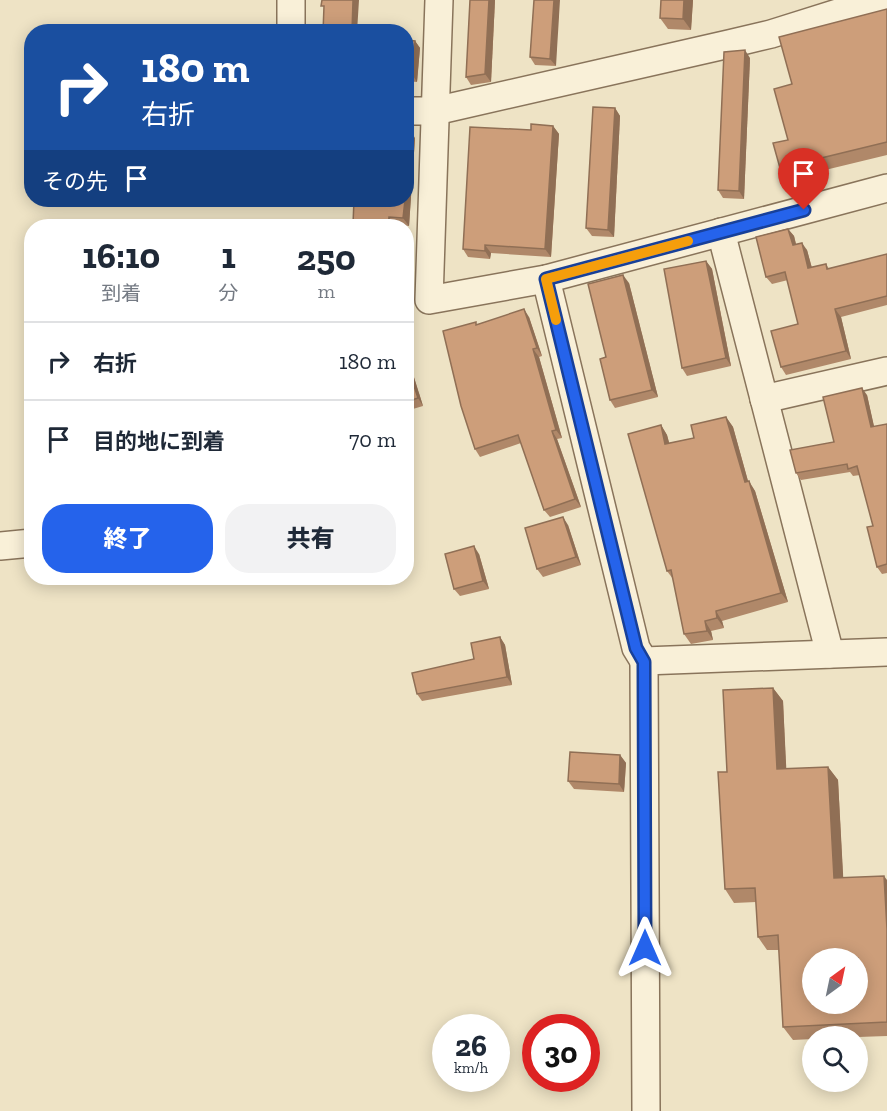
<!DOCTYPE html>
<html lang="ja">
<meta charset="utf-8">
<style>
:root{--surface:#fff;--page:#f2f2f3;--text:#1f2937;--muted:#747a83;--line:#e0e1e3;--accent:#2563eb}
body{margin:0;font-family:"Zilla Slab","Noto Sans JP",serif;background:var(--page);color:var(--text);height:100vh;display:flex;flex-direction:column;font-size:22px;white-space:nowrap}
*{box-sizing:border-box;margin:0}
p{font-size:20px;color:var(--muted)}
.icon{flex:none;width:33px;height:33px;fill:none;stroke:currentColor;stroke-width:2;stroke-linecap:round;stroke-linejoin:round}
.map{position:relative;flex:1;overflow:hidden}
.panel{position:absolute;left:24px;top:219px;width:390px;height:366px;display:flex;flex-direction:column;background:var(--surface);border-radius:24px;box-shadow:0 3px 15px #0003}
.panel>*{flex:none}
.hud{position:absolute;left:24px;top:24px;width:390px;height:183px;border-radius:24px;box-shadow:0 3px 15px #0003;background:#1a4fa0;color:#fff;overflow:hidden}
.needle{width:39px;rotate:33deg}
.controls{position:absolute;left:802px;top:948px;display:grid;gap:12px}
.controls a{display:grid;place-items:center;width:66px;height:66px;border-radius:50%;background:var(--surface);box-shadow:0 3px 15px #0003;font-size:30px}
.speed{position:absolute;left:432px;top:1014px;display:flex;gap:12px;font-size:30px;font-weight:700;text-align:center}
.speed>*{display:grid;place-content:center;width:78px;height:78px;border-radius:50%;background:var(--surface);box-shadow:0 3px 15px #0003;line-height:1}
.speed small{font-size:15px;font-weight:400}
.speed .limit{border:9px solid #d22;background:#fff;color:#111}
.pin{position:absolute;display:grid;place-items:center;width:51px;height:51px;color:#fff;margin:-62px -26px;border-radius:50% 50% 50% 0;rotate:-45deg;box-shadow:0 0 6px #0007}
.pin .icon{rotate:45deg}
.me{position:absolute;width:66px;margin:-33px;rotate:0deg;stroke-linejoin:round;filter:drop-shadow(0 0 4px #0008)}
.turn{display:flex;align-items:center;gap:21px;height:126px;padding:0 18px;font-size:27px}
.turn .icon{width:78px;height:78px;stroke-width:2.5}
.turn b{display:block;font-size:42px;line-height:51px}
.then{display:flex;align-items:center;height:57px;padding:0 18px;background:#0003;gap:12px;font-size:22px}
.eta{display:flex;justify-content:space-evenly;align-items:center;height:102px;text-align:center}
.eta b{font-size:36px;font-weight:800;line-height:42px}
.button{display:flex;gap:12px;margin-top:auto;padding:12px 18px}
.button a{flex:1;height:69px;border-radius:24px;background:var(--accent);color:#fff;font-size:24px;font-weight:800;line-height:69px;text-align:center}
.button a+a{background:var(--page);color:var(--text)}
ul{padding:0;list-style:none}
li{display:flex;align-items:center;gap:18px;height:78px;padding:0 18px;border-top:2px solid var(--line)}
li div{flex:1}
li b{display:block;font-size:22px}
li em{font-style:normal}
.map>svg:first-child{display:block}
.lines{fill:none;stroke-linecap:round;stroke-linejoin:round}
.minor-casing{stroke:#89745b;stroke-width:30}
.minor{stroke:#f9f0d8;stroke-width:27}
.wall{fill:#b08869}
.shaded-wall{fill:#906f55}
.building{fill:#cd9e7a;stroke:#906f55;stroke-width:1.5;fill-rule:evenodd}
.route-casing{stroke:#184099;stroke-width:15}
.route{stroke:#2563eb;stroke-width:10}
.slow{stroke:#f59e0b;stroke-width:10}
</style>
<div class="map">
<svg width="887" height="1111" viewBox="0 0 887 1111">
<rect width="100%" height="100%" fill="#eee3c5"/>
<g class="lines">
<g class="minor-casing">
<g id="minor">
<polyline points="439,0 429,300 546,279 887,188"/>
<polyline points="291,32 291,0"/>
<polyline points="406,111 435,111 729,44 771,34 879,0"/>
<polyline points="721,232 830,654"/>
<polyline points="546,279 636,648 644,661 887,652"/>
<polyline points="764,399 887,371"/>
<polyline points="0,546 32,543"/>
<polyline points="644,661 646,1111"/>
</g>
</g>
<use href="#minor" class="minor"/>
</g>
<g class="wall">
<polygon points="470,0 495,0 491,82 471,85 466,77"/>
<polygon points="534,0 556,66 535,65 530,57"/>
<polygon points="661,0 693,0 691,30 668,29 660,18"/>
<polygon points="887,9 887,155 788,179 780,168 788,140 792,84"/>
<polygon points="406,40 415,41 420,48 417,82 406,81"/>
<polygon points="750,58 744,199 723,198 718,190"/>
<polygon points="615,108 620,116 614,237 592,236 586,228"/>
<polygon points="553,126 559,134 551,257 491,253 490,259 468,257 463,249 531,130"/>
<polygon points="415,138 409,226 394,225 394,226 355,226 353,224"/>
<polygon points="788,229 794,236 796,244 807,250 812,268 826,264 829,269 887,254 887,305 841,317 851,359 786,375 781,367 798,324 788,280 772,284 766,277"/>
<polygon points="706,261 712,269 731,366 687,376 682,368"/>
<polygon points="629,283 658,397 615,408 610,400 606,357"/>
<polygon points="529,317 542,356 539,357 562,438 557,439 581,507 550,517 544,510 521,443 480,457 475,449 477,325"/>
<polygon points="406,352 423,406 406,411"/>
<polygon points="867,395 874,427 887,424 887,573 882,574 877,567 873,526 860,475 853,476 850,472 801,480 796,473 834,442"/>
<polygon points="726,417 733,427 748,481 755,491 788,602 722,621 724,628 711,631 713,640 691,644 684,634 673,579 667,571 661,425 667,435 669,443 694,438"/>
<polygon points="568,525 581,565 543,577 537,569"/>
<polygon points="479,554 489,589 460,596 454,589"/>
<polygon points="500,637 505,645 512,685 422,701 417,694 474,659"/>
<polygon points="773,688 783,701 786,769 828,767 838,780 843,878 887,880 887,1036 858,1037 858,1036 813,1036 813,1039 793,1040 783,1027 779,950 767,950 758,937 756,902 734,903 725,889 727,772"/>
<polygon points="620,755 626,763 624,792 574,789 568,781"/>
</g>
<g class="shaded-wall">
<polygon points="353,0 359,0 357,32 352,32"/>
<polygon points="489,0 495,0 491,82 485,74"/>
<polygon points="554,0 560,0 556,66 550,59"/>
<polygon points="684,0 693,0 691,30 683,19"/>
<polygon points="415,41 420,48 417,82 412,74"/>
<polygon points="745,50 750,58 744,199 739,191"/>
<polygon points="615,108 620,116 614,237 608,230"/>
<polygon points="553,126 559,134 551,257 545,249"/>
<polygon points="410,130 415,138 409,226 403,218 405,200 406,200 406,173"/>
<polygon points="389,217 394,225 394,226 388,226"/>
<polygon points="788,229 794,236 798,253 793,245"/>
<polygon points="802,243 807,250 814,276 808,268"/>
<polygon points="485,245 491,253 490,259 485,251"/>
<polygon points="706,261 712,269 731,366 726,358"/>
<polygon points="623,275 629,283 658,397 652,390"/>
<polygon points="524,309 529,317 542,356 537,348"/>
<polygon points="835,309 841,317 851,359 846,351"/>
<polygon points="533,349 539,357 562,438 556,430"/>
<polygon points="406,352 423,406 418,398 406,362"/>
<polygon points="862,388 867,395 876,435 871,427"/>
<polygon points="726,417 733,427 751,492 745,482"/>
<polygon points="661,425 667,435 672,453 665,444"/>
<polygon points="552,431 557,439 581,507 575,499"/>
<polygon points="749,481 755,491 788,602 781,593"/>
<polygon points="563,517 568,525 581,565 576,557"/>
<polygon points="474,546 479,554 489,589 483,581"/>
<polygon points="716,611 722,621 724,628 717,618"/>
<polygon points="705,621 711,631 713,640 707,631"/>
<polygon points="500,637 505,645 512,685 507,677"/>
<polygon points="773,688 783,701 787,783 777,769"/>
<polygon points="620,755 626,763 624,792 619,784"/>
<polygon points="828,767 838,780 844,892 834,878"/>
<polygon points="884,876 887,880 887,929"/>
</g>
<g class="building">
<polygon points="322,0 353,0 352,32 323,32 324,6 321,6"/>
<polygon points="470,0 489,0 485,74 466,77"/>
<polygon points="534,0 554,0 550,59 530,57"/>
<polygon points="661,0 684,0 683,19 660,18"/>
<polygon points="887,9 887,142 780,168 773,143 788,140 774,89 792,84 779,37"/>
<polygon points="406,40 415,41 412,74 406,74"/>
<polygon points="745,50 739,191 718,190 724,52"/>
<polygon points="593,107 615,108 608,230 586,228"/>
<polygon points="531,124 553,126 545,249 485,245 485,251 463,249 470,127 531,130"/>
<polygon points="406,130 410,130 406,173"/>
<polygon points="354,200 405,200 403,218 389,217 388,226 353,224"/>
<polygon points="788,229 793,245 802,243 808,268 826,264 827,269 887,254 887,296 835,309 846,351 781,367 771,331 798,324 785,272 766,277 756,237"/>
<polygon points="706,261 726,358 682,368 664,269"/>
<polygon points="623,275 652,390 610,400 600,359 606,357 588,284"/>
<polygon points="524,309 537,348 533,349 556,430 552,431 575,499 544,510 518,435 475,449 461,406 443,331 476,322 476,325"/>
<polygon points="406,362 418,398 406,402"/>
<polygon points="862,388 871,427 887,424 887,564 877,567 867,527 873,526 857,466 848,469 847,464 796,473 790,450 834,442 823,397"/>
<polygon points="726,417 745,482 749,481 781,593 716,611 717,618 705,621 707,631 684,634 671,570 667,571 628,434 661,425 665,444 694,438 691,425"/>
<polygon points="563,517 576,557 537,569 525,528"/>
<polygon points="474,546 483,581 454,589 445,554"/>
<polygon points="500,637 507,677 417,694 412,673 474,659 471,643"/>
<path d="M773 688 777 769 828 767 834 878 884 876 887 929V1022L783 1027 778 935 758 937 755 888 725 889 718 772H727L723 690ZM813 958H858V1004H813Z"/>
<polygon points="570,752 620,755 619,784 568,781"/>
</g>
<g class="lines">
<g class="route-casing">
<polyline id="route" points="645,948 644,662 636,648 546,279 804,210"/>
</g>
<use href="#route" class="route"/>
<polyline class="slow" points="556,320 546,279 688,241"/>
</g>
</svg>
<div class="controls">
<a><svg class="needle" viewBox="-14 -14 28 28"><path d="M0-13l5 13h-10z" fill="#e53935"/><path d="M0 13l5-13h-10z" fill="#747a83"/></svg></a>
<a><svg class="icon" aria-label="search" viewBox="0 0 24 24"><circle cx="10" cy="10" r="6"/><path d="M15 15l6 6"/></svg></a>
</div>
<div class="speed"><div>26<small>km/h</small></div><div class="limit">30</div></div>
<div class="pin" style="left:804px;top:210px;background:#d93025"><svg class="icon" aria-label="arrive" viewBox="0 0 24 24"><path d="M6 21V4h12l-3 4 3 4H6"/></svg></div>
<svg class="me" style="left:645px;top:948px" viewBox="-20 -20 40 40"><path d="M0-17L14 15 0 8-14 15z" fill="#2563eb" stroke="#fff" stroke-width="4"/></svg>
<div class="hud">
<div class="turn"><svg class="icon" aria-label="right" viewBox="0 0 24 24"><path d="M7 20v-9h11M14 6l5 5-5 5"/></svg><div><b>180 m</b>右折</div></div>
<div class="then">その先<svg class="icon" aria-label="arrive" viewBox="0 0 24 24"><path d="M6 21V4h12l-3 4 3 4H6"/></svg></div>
</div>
<section class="panel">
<div class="eta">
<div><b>16:10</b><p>到着</p></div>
<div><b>1</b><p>分</p></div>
<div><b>250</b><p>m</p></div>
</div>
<ul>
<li><svg class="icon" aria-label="right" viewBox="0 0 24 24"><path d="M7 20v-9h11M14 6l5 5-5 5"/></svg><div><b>右折</b></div><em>180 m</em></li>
<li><svg class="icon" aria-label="arrive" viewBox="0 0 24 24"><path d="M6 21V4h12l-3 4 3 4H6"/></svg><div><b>目的地に到着</b></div><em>70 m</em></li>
</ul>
<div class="button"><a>終了</a><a>共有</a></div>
</section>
</div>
